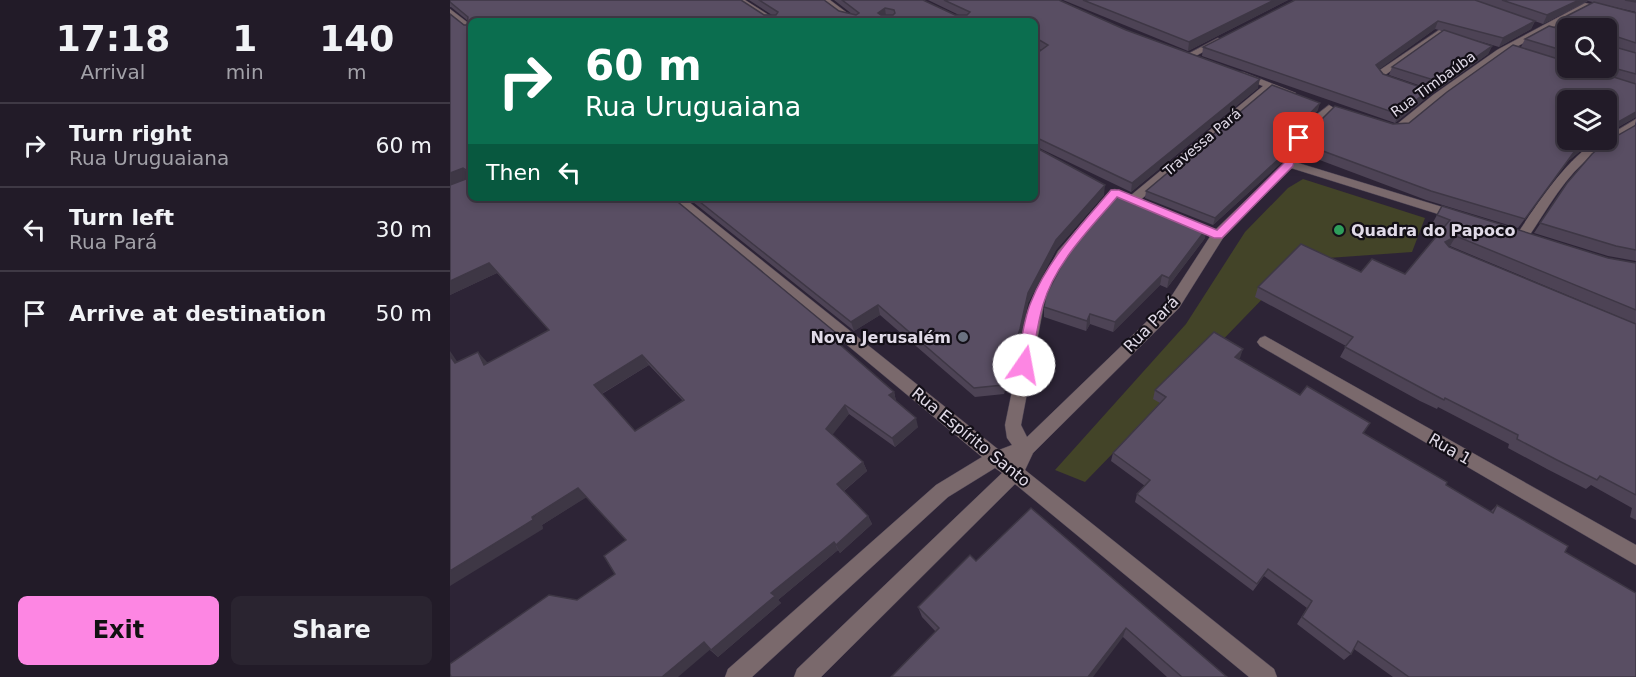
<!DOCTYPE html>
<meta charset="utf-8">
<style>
:root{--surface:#221b28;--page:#2a2430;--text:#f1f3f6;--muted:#a2a1a8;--line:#3f3945;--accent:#fd86e3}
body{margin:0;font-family:"DejaVu Sans",sans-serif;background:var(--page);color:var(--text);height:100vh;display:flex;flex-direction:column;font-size:22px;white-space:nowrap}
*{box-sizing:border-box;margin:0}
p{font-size:20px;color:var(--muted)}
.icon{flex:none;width:33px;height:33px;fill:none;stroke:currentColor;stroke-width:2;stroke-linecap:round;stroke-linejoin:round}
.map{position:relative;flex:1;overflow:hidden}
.drawer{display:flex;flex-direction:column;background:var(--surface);width:450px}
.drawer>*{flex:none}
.guide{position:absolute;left:18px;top:18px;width:570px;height:183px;border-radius:9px;box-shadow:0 3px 9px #0003,0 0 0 2px var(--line);background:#0b6e4f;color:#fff;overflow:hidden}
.buttons{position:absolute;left:1107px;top:18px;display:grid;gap:12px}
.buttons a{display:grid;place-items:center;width:60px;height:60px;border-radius:9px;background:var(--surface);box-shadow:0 3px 9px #0003,0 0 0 2px var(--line);font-size:30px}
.pin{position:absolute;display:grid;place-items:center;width:51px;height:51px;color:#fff;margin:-26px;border-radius:12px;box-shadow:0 3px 9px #0006}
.me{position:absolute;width:66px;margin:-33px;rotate:12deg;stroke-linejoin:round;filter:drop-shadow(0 0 4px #0008)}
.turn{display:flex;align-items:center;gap:21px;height:126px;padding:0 18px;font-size:27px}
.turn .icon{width:78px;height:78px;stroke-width:2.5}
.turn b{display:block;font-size:42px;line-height:51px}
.then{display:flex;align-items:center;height:57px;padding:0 18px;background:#0003;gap:12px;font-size:22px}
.eta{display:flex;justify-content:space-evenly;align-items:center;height:102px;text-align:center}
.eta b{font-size:36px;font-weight:600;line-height:42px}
.primary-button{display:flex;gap:12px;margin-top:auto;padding:12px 18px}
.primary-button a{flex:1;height:69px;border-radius:9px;background:var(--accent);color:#111;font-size:24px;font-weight:600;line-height:69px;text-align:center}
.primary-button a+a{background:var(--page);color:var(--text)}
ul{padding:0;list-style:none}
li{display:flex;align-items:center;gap:18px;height:84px;padding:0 18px;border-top:2px solid var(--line)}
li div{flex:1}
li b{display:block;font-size:22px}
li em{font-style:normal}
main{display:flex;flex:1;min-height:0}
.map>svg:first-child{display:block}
.green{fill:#434428}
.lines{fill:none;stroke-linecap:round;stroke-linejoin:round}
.minor-casing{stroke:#4a4152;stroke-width:1}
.minor{fill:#7a696c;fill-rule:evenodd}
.wall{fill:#4d4355;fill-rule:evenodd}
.shaded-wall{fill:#3e3745}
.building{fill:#594e63;stroke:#3e3745;stroke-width:1.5;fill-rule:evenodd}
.route{fill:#fd86e3;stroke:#a45794;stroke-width:1.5}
.leisure-dot{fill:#2e9e5b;stroke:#130f17;stroke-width:2}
.worship-dot{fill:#6b7280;stroke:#130f17;stroke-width:2}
.labels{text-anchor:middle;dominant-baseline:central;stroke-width:4.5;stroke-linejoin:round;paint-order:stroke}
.far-street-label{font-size:14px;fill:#e1dbe8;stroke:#130f17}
.poi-label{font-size:16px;font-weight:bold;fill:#e1dbe8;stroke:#130f17;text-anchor:start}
.street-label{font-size:16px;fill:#e1dbe8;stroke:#130f17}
</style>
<main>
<section class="drawer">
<div class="eta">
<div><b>17:18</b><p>Arrival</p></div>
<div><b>1</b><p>min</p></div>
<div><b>140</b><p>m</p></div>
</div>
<ul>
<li><svg class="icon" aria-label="right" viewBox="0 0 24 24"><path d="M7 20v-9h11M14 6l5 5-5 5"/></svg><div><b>Turn right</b><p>Rua Uruguaiana</p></div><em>60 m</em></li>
<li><svg class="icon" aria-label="left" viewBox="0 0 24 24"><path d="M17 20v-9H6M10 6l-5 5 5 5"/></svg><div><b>Turn left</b><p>Rua Pará</p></div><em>30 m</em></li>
<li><svg class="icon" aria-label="arrive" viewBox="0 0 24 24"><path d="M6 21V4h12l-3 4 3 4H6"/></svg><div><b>Arrive at destination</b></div><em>50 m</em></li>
</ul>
<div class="primary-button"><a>Exit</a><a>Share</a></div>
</section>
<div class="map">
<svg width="1186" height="677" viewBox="0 0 1186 677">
<rect width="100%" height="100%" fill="#2d2436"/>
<polygon class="green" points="853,179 975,218 962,252 850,260 635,482 605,470 736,324 795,232 838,188"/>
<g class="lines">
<g class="minor-casing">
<g id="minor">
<polygon points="285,0 295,0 328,21 318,21"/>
<path d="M371 0H380L408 21C393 21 381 12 371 0Z"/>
<polygon points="1135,3 1186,14 1186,20 1139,8 1053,54 991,99 953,130 937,131 932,128 937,125 946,125 983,95 1047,50"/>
<polygon points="0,9 21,25 21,32 0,15"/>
<polygon points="989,30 1013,38 1009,41 990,36 935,75 947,81 947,85 930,81 925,74 927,72"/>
<polygon points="768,38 775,40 742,58 734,56"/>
<polygon points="787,72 793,72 846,93 841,96 821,89 688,202 680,202 680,196 813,86 787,76"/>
<polygon points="879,105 884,108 854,140 845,162 1012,213 1014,216 1012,219 1004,219 841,168 773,238 729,308 583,453 575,470 824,669 827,677 799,677 565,484 371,677 344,677 347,669 552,473 545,468 498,497 302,677 275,677 278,669 486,485 532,457 220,198 234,198 549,450 562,445 557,438 555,425 580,304 608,251 661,190 665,189 671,193 619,256 594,304 571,425 577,437 719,300 763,232 834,163 845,137 862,118"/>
<path d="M1186 119 1184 129C1171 139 1156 144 1144 154 1115 175 1097 210 1077 239H1067L1066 236C1081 213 1128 140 1156 140V137Z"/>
<polygon points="815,336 1186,545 1186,565 810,346 807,342 810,338"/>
</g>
</g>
<use href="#minor" class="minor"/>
</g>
<g class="wall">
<path d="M0 0 322 15 299 0H374L389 11 402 14 384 0H473L505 15H509L478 0H609L808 88 681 192 585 146V49L590 51 591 50 586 47 21 198 389 341 387 342 444 392 446 401 468 427 445 447 399 414 382 434 413 462 417 471 394 491 418 516 422 524 390 553 388 550 328 600 331 603 268 657 260 650 127 600 165 574 176 540 136 497 92 525 93 529 7 362H37L38 363 99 330 47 273 0 295V14L14 25H17L18 21 1 7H0ZM199 365 233 401 185 431 152 394Z"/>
<polygon points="613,0 838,0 738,51"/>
<polygon points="845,0 1186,0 1186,12 1138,1 1093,24 1048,8 1085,21 1081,29 1049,47 1025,40 1042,46 1038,54 986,91 939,75 942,67 993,31 985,29 929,69 933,74 975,99 945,123 752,56 753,47"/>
<path d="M1186 13V117L1156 134V100L1118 140H1149L1143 141 1118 161 1068 228 976 200 851 153 854 144 943 124 959 123 1071 47 1075 39 1114 30 1107 28 1111 19ZM1118 28H1156V68H1118Z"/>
<polygon points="868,110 843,135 832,162 763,225 695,198 696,191"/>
<polygon points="1186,125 1186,261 1158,256 1084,233 1117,183"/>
<polygon points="654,195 606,250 578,303 571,338 554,394 525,397 430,315 404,331 238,198 585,198"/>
<polygon points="992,206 1158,258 1186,263 1186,324 1000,246 998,247 1186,324 1186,520 1180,517 1182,508 1141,485 1136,489 1097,469 1058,448 1059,444 988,407 987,409 970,401 890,357 896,346 805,297 808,287 911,272 955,274 992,229 982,224"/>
<polygon points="755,238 717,288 710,285 663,332 640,324 636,331 594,317 594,307"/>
<polygon points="793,349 788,359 914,433 996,485 1040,512 1047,505 1115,552 1186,677 943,677 904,649 901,654 894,660 847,624 857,608 814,576 803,591 685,502 687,494 695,486 661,461 663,453 710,403 703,399 705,390"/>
<polygon points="581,508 777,677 717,677 673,637 486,632 472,617 468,607 526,561"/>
</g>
<g class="shaded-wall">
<polygon points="824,0 838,0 738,51 739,42"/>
<polygon points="1129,0 1139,0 1093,24 1097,15"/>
<polygon points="435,8 436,16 430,21 428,13"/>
<polygon points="988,21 985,29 923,74 926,65"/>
<polygon points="1085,21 1081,29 1049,47 1053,38"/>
<polygon points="1042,46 1038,54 986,91 990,82"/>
<polygon points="810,79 808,88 681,192 682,183"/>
<polygon points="979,90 975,99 945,123 948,114"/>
<polygon points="870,103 868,110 843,135 832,162 763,225 765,218 846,128"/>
<polygon points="1186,112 1186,117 1156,134 1156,130 1161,126"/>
<polygon points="1140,140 1149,140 1143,141 1118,161 1068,228 1124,152"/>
<polygon points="13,168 20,177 0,185 0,173"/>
<polygon points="655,185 654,195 606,250 578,303 571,338 554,394 553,385 578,293 606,240"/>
<polygon points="757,228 755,238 717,288 719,278"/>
<polygon points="1006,236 1000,246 990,251 995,242"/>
<polygon points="39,263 47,273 0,295 0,281"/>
<polygon points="712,275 710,285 663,332 665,322"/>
<polygon points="428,305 430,315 404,331 401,322"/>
<polygon points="640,314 640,324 636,331 637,321"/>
<polygon points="385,332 389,341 383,345 379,335"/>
<polygon points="793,349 790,358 782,366 785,357"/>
<polygon points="0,351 15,373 5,363 0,356"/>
<polygon points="28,352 37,362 43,374 34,365"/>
<polygon points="192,355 199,365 151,394 144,385"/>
<polygon points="444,392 446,401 439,395"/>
<polygon points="395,405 399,414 380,438 376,429"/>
<polygon points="466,418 468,427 445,447 442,438"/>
<polygon points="413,462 417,471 391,493 387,484"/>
<polygon points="128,488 137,497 92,525 93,529 0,586 0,571"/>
<polygon points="418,516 422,524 390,553 386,545"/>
<polygon points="384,542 388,550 328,600 331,603 268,657 261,650 321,593"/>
<polygon points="676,628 673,637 643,677 638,677"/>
<polygon points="254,642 262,648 228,677 212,677"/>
</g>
<g class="building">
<path d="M0 0H291L314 15H326L328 12 309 0H374L389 11 406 15 409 13 392 0H473L505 15H517L520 12 494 0H609L676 30 810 79 682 183 585 137V49L590 51 598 45 586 38 585 39V21H21V198H223L385 332 379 335 444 392 439 395 466 418 442 438 395 405 376 429 413 462 387 484 418 516 386 545 384 542 321 593 325 596 261 650 254 642 212 677H1L0 674V664L99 595 127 600 165 574 154 556 176 540 128 488 82 517 83 520 0 571V356L5 363 28 352 34 365 99 330 39 263 0 281V185L16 179V170L13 168 0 173V14L14 25H17L18 17 0 2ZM435 8 444 10 445 13 443 15H431L428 13ZM192 355 234 400 185 431 144 385Z"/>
<polygon points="633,0 824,0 739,42"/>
<polygon points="845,0 1025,0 1085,21 1053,38 988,21 926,65 933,74 979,90 948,114 753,47"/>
<polygon points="1052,0 1129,0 1097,15"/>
<polygon points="1175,0 1186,0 1186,2"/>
<polygon points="1144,2 1186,13 1186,43 1162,35 1159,38 1161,46 1186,53 1186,74 1156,66 1156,28 1125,28 1125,24 1111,19"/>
<polygon points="1099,26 1118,31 1118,52 1075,39"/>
<polygon points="994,30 1042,46 990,82 942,67"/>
<polygon points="1063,45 1118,62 1118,68 1135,68 1186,84 1186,112 1161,126 1160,129 1156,130 1156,100 1118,100 1118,140 1140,140 1124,152 1075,219 981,191 854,144 859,132 885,106 943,124 959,123 997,92"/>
<polygon points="822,85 870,103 846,128 834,154 765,218 696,191"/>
<polygon points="1186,125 1186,250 1166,246 1090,223 1117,183 1142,154 1156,142"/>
<polygon points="585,147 655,185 606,240 578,293 570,329 553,385 524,388 428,305 401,322 245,198 585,198"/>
<polygon points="669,191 757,228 719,278 712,275 665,322 640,314 637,321 594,307 596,295 621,247"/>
<polygon points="992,206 1158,258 1186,263 1186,310 1006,236 995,242 999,247 1186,324 1186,495 1150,476 1147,480 1107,460 1067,439 1068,435 995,398 994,400 977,391 895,347 903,337 808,287 851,244 911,272 922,259 955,274 1000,220 987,215"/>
<polygon points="764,332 793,349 785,357 850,395 857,386 920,423 913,433 997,482 996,485 1043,513 1047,505 1118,546 1115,552 1186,593 1186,677 959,677 908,641 901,654 852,617 862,601 818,569 807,584 687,494 700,480 663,453 716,397 705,390"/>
<polygon points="581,508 777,677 732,677 676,628 638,677 441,677 489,628 468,607 520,555 526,561"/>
</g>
<path class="route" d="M846 136 854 138 847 149 843 166 772 238H764L667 197C639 230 605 263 593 305 587 325 585 345 581 365L579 369H569L567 365C571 345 573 321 581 302 598 259 631 225 661 190H669L767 230 834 163 837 149Z"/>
<circle class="leisure-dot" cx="889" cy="230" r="6"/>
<circle class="worship-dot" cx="513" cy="337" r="6"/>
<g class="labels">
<g class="far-street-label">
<text transform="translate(983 84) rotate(-36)">Rua Timbaúba</text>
<text transform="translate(752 142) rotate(-40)">Travessa Pará</text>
</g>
<g class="poi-label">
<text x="901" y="230">Quadra do Papoco</text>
<text x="501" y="337" text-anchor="end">Nova Jerusalém</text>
</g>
<g class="street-label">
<text transform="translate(701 324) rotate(-46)">Rua Pará</text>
<text transform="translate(521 437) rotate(39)">Rua Espírito Santo</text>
<text transform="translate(1000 449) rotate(30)">Rua 1</text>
</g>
</g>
</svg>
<div class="buttons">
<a><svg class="icon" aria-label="search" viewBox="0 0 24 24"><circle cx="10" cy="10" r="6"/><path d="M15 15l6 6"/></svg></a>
<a><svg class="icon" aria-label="layers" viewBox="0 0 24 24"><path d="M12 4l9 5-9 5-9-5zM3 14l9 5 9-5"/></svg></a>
</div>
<div class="pin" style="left:849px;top:138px;background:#d93025"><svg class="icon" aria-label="arrive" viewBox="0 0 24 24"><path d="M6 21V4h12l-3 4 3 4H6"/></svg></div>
<svg class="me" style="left:574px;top:365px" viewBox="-20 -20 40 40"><circle r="19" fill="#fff"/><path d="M0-13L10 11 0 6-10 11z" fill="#fd86e3"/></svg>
<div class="guide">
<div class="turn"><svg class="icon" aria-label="right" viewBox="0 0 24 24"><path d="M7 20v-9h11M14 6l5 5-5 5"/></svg><div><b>60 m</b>Rua Uruguaiana</div></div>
<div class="then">Then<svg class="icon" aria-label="left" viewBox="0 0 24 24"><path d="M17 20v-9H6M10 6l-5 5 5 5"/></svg></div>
</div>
</div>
</main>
